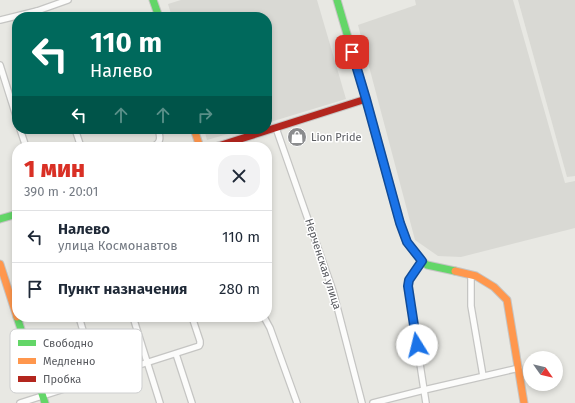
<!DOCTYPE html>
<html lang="ru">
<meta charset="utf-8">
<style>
:root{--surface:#fff;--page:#f2f2f3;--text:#1f2937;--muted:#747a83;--line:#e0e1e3;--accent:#d93025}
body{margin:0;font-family:"Fira Sans",sans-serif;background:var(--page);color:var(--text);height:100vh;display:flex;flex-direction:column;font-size:15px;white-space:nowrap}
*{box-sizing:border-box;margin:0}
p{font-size:13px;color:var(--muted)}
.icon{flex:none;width:22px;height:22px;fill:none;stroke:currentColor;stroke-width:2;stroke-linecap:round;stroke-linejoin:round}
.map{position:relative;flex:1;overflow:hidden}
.drawer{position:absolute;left:12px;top:142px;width:260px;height:180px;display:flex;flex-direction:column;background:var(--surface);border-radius:16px;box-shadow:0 2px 6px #0003}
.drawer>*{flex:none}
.banner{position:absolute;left:12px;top:12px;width:260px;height:122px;border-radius:16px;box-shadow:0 2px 6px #0003;background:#00695c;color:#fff;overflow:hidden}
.needle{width:26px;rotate:124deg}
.controls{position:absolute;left:523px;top:351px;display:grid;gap:8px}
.controls a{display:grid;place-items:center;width:40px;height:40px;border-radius:50%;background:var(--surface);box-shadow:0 2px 6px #0003;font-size:20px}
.pin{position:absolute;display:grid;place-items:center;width:34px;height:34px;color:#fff;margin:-17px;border-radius:8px;box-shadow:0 2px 6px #0006}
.me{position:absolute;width:44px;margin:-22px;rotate:351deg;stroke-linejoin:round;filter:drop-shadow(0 0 3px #0008)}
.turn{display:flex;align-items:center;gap:14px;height:84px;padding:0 12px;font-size:18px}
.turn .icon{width:52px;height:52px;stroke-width:2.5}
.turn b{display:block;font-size:28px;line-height:34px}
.lanes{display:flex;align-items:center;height:38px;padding:0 12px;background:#0003;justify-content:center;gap:20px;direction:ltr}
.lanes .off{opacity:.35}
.round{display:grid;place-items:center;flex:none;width:42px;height:42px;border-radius:16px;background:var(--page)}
.headline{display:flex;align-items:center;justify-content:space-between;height:68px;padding:0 12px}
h1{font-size:24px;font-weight:800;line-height:30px;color:var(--accent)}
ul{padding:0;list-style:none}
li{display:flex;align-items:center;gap:12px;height:52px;padding:0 12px;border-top:1px solid var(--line)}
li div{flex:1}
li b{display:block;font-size:15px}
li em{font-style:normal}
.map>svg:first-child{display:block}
.industrial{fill:#d9d9d4}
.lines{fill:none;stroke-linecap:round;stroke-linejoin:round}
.street-casing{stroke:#c5c5c3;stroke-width:8}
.fast-casing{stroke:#c5c5c4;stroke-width:9}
.slow-casing{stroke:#c5c5c4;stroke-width:9}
.jam-casing{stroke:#c5c5c4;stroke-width:9}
.street{stroke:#fcfcfb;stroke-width:5.5}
.fast{stroke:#63d668;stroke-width:7}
.slow{stroke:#ff974d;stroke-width:7}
.jam{stroke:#b3261e;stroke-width:7}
.route-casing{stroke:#114b97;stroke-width:10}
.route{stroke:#1a73e8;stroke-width:7}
.labels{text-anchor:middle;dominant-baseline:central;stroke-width:3;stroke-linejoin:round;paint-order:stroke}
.poi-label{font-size:11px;fill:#595b60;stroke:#fff;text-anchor:start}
.street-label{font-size:11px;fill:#595b60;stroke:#fff}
.key{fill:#fff;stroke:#cdcecf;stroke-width:1}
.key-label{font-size:11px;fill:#595b60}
</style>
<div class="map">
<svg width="575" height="403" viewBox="0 0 575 403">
<rect width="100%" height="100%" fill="#e8e8e3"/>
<g class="industrial">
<polygon points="181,0 317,0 346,99 267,123 267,17 172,17 168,4"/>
<polygon points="415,0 513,0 565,183 575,181 575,228 461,257 438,256 415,240 358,25 416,5"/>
<polygon points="518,0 575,0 575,176 567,177"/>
<polygon points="204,129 245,129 207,140"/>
</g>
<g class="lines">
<g class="street-casing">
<g id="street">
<polyline points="37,11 39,17"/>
<polyline points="0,20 37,11 68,0"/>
<polyline points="0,65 17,119"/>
<polyline points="276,128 333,291 362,403"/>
<polyline points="20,129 26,147"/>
<polyline points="75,129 81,147"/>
<path d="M151 147C161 144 161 138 158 129"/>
<polyline points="422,261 409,280 408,286 426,403"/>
<polyline points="471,275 471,306 483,376"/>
<polyline points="79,317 97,378"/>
<polyline points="133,317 160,403"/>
<polyline points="264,317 270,328 297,403"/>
<polyline points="176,354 192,403"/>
<polyline points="20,403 199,346 200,344 200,341 192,317"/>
<polyline points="373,403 424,390 519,368"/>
</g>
</g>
<g class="fast-casing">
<g id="fast">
<polyline points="153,0 159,17"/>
<polyline points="337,0 366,99 400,223 407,242 422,261 427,265 455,271"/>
<polyline points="0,219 17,214"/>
<polyline points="17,317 45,403"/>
</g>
</g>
<g class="slow-casing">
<g id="slow">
<polyline points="194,129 200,147"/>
<polyline points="0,264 17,317"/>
<polyline points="455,271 476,276 494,287 507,300 524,403"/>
</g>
</g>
<g class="jam-casing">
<polyline id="jam" points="215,147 366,99"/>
</g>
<use href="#street" class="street"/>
<use href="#fast" class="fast"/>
<use href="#slow" class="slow"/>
<use href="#jam" class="jam"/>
</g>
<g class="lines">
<g class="route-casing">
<polyline id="route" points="352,52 366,99 400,223 407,242 422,261 409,280 408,286 417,345"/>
</g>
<use href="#route" class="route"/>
</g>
<defs>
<g id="shop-disc" transform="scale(1)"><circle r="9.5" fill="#8b8c8e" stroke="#fff"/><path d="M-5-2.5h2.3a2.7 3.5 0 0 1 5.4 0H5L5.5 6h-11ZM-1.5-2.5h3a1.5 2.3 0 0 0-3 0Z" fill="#fff"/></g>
</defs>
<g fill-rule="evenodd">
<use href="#shop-disc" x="297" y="137"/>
</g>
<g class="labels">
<g class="poi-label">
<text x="311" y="137">Lion Pride</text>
</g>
<g class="street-label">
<text transform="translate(323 264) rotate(72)">Нерченская улица</text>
</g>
</g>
<rect x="10" y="329" width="132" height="64" rx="6" class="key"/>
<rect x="18" y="340" width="18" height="6" fill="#63d668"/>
<rect x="18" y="358" width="18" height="6" fill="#ff974d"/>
<rect x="18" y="376" width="18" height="6" fill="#b3261e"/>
<g class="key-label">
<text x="43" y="347">Свободно</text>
<text x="43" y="365">Медленно</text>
<text x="43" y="383">Пробка</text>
</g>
</svg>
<div class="controls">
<a><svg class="needle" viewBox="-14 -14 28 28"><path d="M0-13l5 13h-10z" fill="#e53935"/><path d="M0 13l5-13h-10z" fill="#747a83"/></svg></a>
</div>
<div class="pin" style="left:352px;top:52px;background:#d93025"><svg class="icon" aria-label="arrive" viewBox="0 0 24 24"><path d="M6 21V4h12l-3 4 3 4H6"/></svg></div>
<svg class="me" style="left:417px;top:345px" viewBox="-20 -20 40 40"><circle r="19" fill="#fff"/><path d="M0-13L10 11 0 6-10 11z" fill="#1a73e8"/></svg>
<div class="banner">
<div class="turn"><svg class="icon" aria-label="left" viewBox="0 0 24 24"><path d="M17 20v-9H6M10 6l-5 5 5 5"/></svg><div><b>110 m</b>Налево</div></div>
<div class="lanes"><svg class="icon" aria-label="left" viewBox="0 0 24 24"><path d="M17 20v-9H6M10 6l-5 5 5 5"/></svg><svg class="icon off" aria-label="ahead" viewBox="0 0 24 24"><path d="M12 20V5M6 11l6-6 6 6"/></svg><svg class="icon off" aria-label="ahead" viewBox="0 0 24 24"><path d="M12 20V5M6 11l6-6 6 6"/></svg><svg class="icon off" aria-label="right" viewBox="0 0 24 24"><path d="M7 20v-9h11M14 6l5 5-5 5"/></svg></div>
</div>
<section class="drawer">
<div class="headline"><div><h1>1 мин</h1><p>390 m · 20:01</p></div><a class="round"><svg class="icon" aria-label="close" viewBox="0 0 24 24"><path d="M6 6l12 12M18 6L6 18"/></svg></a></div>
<ul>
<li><svg class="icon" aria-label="left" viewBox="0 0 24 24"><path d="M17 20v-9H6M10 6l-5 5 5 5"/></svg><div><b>Налево</b><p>улица Космонавтов</p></div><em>110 m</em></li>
<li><svg class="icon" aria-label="arrive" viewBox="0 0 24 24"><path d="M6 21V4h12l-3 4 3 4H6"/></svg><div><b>Пункт назначения</b></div><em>280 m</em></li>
</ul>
</section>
</div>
